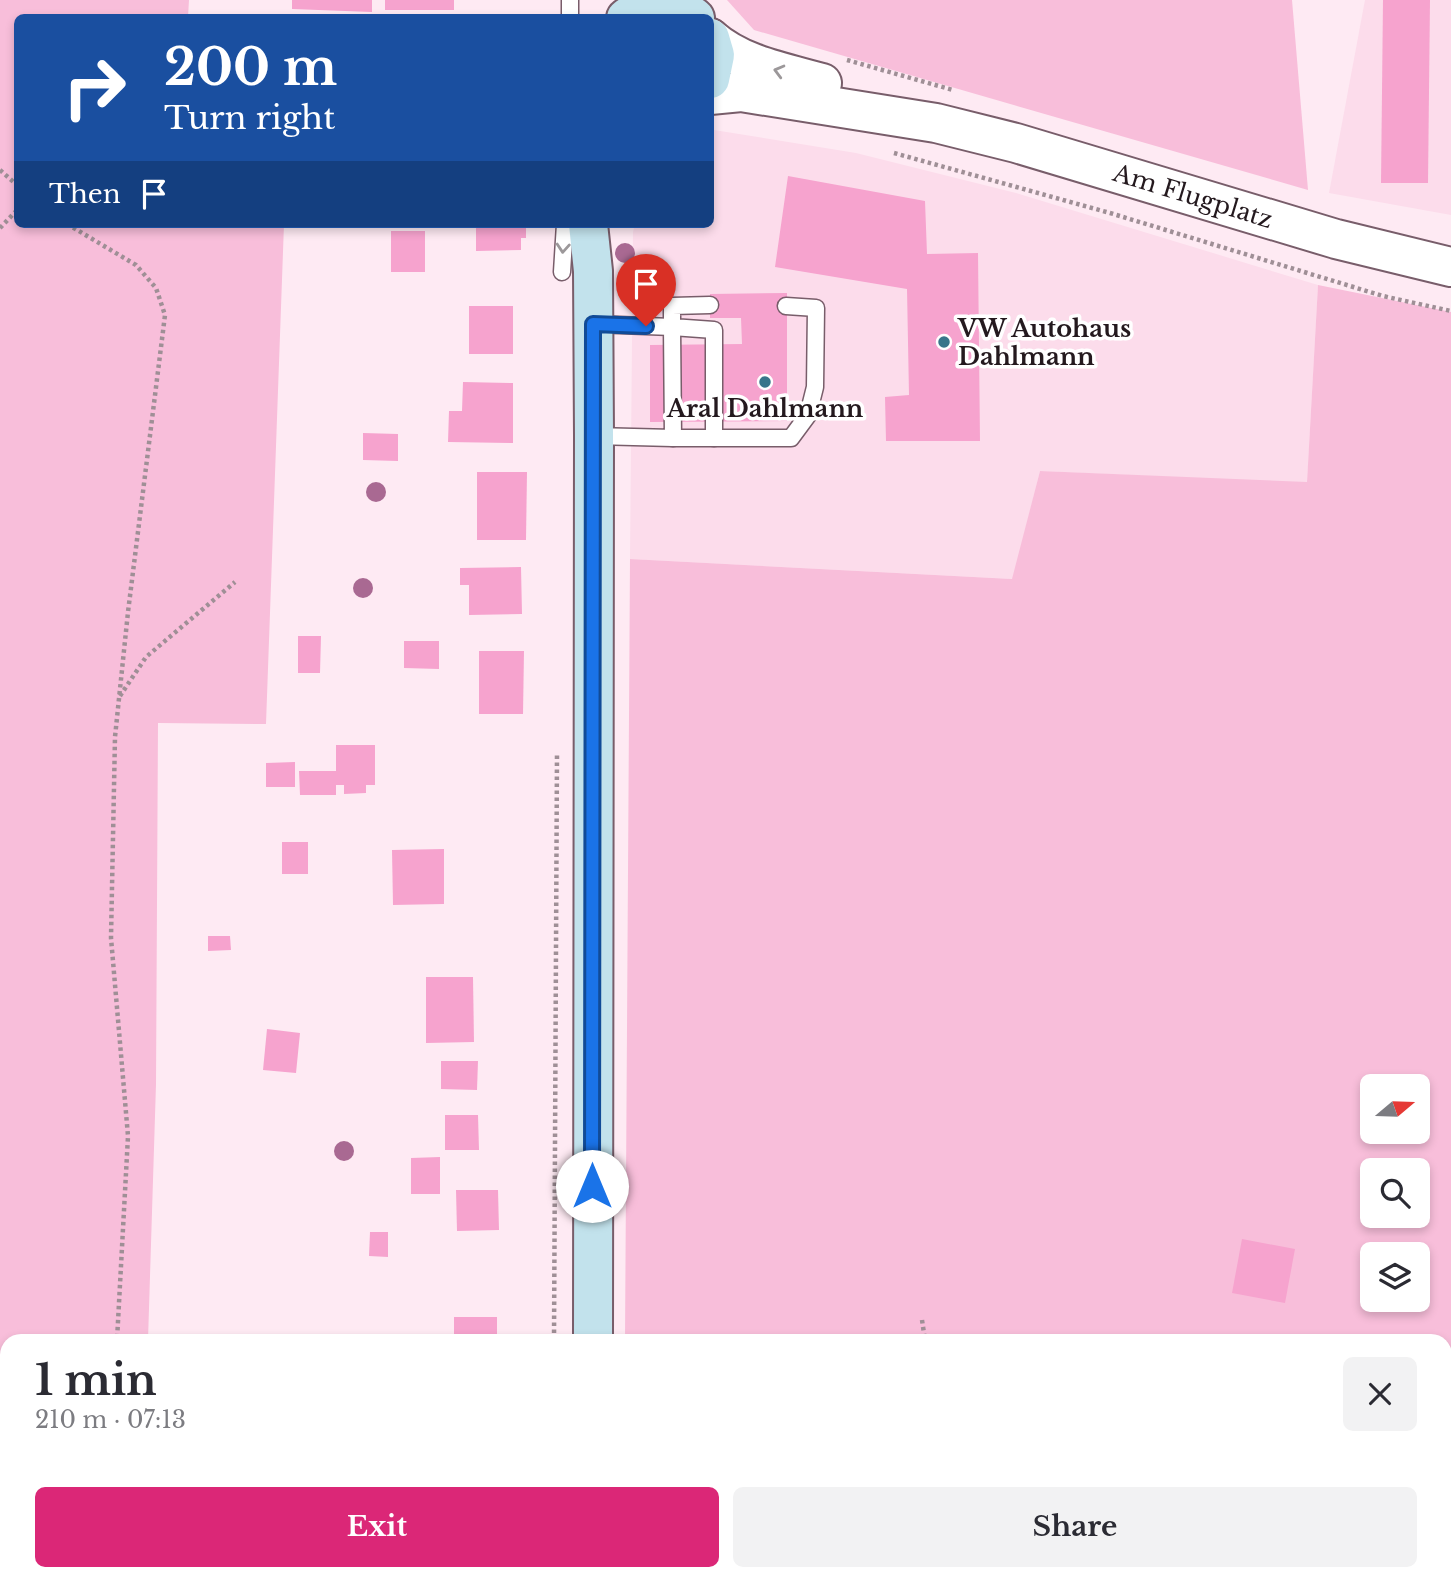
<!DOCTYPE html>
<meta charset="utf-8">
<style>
:root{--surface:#fff;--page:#f2f2f3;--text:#2b2b33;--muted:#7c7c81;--accent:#db2777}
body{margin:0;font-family:"Libre Baskerville",serif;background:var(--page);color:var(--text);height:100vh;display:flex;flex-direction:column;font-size:26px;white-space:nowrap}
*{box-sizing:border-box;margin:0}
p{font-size:23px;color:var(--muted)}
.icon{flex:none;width:38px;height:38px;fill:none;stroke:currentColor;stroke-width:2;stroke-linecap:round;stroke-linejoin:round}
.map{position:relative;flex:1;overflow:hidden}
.side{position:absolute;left:0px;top:1334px;width:1452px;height:247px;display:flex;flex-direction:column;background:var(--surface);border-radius:21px 21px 0 0;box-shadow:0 4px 10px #0003}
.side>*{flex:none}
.top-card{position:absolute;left:14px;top:14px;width:700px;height:214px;border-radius:10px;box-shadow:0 4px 10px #0003;background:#1a4fa0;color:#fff;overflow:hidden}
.needle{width:46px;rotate:71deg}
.tools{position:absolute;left:1360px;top:1074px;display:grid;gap:14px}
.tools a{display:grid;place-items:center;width:70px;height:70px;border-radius:10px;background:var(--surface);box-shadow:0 4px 10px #0003;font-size:35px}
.pin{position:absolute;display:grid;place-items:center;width:60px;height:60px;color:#fff;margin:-72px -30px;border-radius:50% 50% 50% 0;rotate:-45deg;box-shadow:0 0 7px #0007}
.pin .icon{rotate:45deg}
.me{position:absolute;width:77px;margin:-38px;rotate:0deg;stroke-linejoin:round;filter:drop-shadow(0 0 5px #0008)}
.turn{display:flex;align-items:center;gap:24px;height:147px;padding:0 35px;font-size:32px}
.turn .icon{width:91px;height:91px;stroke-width:2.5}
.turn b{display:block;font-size:49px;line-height:60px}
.then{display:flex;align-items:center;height:66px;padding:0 35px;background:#0003;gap:14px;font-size:26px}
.round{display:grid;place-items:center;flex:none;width:74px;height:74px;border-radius:10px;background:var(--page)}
.headline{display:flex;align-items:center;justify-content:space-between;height:119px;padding:0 35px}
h1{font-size:42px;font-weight:800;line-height:52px}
.cta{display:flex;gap:14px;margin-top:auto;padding:14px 35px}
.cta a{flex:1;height:80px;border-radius:10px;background:var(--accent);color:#fff;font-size:28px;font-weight:800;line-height:80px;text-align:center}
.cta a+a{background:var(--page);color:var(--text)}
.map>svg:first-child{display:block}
.built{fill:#fcdceb}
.green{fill:#f8beda;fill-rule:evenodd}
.building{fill:#f6a3ce}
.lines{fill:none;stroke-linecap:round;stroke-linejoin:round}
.service-casing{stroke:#785d6a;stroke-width:19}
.tertiary-casing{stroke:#785d6a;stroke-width:42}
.secondary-casing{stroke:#785d6a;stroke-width:42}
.path{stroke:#9f8f96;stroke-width:4.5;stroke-dasharray:3.5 3.5;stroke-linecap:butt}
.service{stroke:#fff;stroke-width:16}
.tertiary{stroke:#fff;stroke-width:38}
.secondary{stroke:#c2e2ec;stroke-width:38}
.tree{fill:#a96992}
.oneway{stroke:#9c989a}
.route-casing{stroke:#114b97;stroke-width:18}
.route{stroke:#1a73e8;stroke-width:12}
.poi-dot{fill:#37758a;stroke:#fff;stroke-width:2.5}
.labels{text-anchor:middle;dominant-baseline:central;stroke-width:7;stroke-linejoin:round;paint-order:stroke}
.street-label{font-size:24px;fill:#24191e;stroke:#fff}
.poi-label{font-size:24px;font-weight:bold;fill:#24191e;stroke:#fff;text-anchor:start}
</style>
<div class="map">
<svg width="1451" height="1579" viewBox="0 0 1451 1579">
<rect width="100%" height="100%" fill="#feeaf3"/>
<g class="built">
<polygon points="1365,0 1451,0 1451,215 1329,193"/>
<polygon points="714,130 856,153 1016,193 1318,285 1307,483 1040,471 1013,579 630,559 633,232 635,224 710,224 711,131"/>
</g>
<g class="green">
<polygon points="0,0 189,0 188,17 18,18 18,224 284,224 266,724 158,723 156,1084 148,1340 7,1340 7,1573 544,1573 544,1579 0,1579"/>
<polygon points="727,0 1292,0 1308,190 754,30"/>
<path d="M1318 285 1451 312V1579H624V1573H1446V1340H625L630 559 1012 579 1040 471 1307 482ZM1372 1087H1418V1132H1372ZM1372 1171H1418V1216H1372ZM1372 1255H1418V1300H1372Z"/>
</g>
<g class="building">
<polygon points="292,0 372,0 372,12 292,9"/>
<rect x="385" y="0" width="69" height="10"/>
<polygon points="1383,0 1430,0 1428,183 1381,183"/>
<polygon points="788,176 925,201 927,254 978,253 980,441 886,441 885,397 909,395 907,289 775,267"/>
<polygon points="476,224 526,224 526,238 521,238 521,250 476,251"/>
<rect x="391" y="231" width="34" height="41"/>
<polygon points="787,293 787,421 650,422 650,345 742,344 741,318 710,318 710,294"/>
<rect x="469" y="306" width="44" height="48"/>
<polygon points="463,382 513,383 513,443 448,442 449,411 462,411"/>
<polygon points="363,433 398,434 398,461 363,460"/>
<polygon points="477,472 527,472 526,540 477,540"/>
<polygon points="521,567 522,614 469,615 469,585 460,585 460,568"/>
<polygon points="298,636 321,636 320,673 298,673"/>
<polygon points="404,641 439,641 439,669 404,668"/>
<polygon points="479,651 524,651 523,714 479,714"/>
<polygon points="336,745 375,745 375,785 366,785 366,793 344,794 344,785 336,785 336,795 300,795 299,771 336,771"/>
<polygon points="295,762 295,787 266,787 266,763"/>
<rect x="282" y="842" width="26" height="32"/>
<polygon points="444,849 444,904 393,905 392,850"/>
<polygon points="208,936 230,936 231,950 208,951"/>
<polygon points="426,977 473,977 474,1042 426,1043"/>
<polygon points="267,1029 300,1033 296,1073 263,1070"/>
<polygon points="441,1061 478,1061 477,1090 441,1089"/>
<polygon points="445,1115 478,1115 479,1150 445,1150"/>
<polygon points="440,1157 440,1194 411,1194 411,1158"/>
<polygon points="456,1190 498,1190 499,1230 457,1231"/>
<polygon points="370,1232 388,1232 388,1257 369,1256"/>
<polygon points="1242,1239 1295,1249 1285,1303 1232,1293"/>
<rect x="454" y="1317" width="43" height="23"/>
</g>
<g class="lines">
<g class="service-casing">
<g id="service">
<polyline points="570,0 570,18"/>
<polyline points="562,272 565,224"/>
<polyline points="593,324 672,327 673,438 594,436"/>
<polyline points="673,438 714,438 714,330 672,327 672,306 710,305"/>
<polyline points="714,438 791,438 808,415 815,387 816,308 786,306"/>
</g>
</g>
<g class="tertiary-casing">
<g id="tertiary">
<path d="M710 38C741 65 783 72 822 83"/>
<polyline points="710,95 741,92 936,123 1016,143 1336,239 1451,267"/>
</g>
</g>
<g class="secondary-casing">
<g id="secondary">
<path d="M626 18C648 2 674 1 695 18"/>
<polyline points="710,38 715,55 710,79"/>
<polyline points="588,224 593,271 594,436 593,1340"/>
<polyline points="594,1579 594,1573"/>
</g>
</g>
<g class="path">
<polyline points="847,60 953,90"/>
<polyline points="894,153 1110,213 1383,296 1451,311"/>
<polyline points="0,170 18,186"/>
<polyline points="67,224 136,265 156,288 165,315 128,612 115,737 111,938 128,1136 117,1340"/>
<polyline points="0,228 18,209"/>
<polyline points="120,696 146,657 235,582"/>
<polyline points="922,1320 925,1340"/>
<polyline points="554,1340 557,753"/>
<polyline points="0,1568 7,1568"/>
<polyline points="56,1573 114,1579"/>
<polyline points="940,1573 940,1579"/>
<polyline points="429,1579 440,1573"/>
<polyline points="554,1579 554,1573"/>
</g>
<use href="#service" class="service"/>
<use href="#tertiary" class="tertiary"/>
<use href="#secondary" class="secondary"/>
</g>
<g class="tree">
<circle cx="625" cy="253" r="10"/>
<circle cx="376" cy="492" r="10"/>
<circle cx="363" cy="588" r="10"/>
<circle cx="344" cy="1151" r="10"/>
</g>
<defs><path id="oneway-chevron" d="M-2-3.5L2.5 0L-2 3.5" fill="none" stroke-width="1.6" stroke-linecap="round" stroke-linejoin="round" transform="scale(1.75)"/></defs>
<g class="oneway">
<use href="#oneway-chevron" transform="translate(779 71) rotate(-165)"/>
<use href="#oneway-chevron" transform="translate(563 248) rotate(94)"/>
</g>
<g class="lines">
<g class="route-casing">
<polyline id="route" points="592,1186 593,324 646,326"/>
</g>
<use href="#route" class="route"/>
</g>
<g class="poi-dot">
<circle cx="944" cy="342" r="7"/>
<circle cx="765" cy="382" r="7"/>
</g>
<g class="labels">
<g class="street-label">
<text transform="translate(1193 196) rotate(17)">Am Flugplatz</text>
</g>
<g class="poi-label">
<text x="958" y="328">VW Autohaus<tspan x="958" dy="28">Dahlmann</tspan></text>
<text x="765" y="408" text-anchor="middle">Aral Dahlmann</text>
</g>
</g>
</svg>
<div class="tools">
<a><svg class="needle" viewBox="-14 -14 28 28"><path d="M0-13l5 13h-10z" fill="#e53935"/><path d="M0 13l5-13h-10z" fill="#7c7c81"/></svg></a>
<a><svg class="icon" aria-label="search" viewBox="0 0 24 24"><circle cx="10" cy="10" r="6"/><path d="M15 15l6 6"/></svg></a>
<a><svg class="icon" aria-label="layers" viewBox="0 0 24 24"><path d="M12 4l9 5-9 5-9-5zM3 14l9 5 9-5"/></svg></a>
</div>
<div class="pin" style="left:646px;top:326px;background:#d93025"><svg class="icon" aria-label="arrive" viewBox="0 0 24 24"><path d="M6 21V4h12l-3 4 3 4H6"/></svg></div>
<svg class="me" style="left:592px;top:1186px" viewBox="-20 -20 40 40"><circle r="19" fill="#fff"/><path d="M0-13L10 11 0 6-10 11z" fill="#1a73e8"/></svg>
<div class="top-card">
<div class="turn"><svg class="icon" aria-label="right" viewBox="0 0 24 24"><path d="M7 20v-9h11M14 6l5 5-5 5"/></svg><div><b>200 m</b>Turn right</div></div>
<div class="then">Then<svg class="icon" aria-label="arrive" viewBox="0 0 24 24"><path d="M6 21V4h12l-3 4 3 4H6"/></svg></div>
</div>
<section class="side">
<div class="headline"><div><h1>1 min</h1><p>210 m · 07:13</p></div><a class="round"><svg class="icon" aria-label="close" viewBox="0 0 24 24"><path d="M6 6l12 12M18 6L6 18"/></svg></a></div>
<div class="cta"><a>Exit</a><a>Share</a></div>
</section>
</div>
